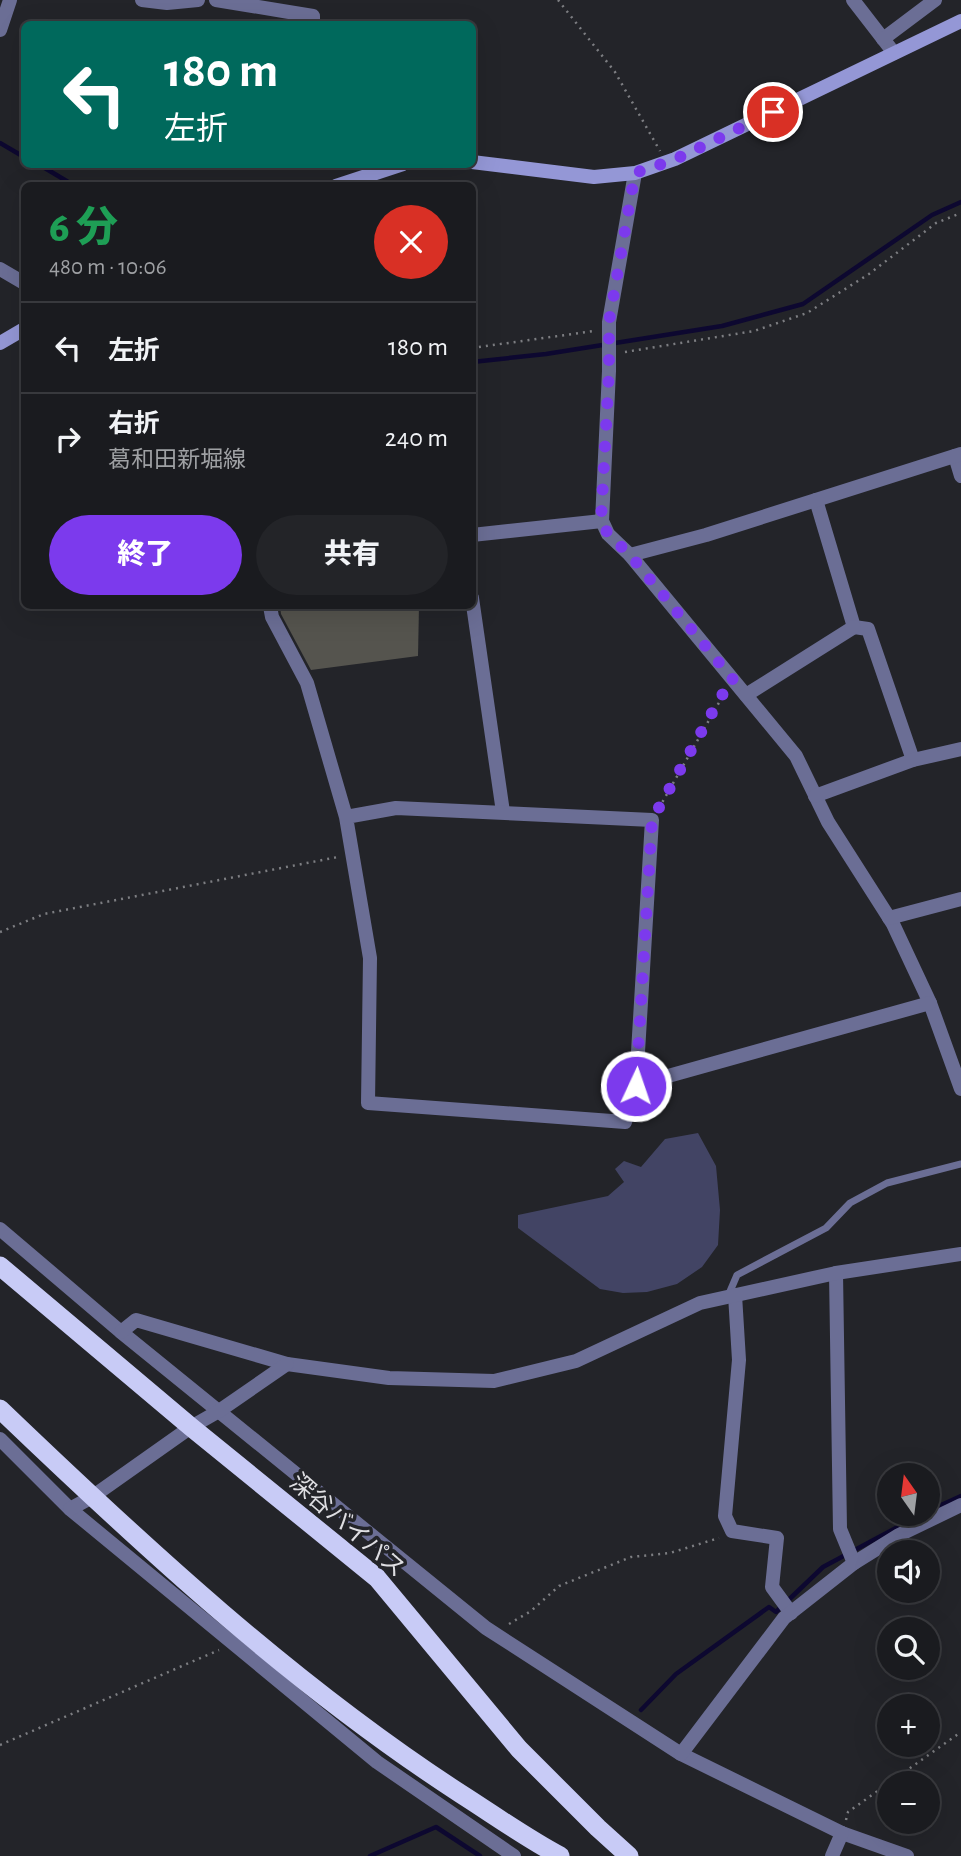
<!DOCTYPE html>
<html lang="ja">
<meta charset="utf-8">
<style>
:root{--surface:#1a1b1f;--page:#232428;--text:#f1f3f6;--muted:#9fa1a4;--line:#38393d;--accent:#7c3aed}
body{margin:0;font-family:"Alegreya Sans","Noto Sans JP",sans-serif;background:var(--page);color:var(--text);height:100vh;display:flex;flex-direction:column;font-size:26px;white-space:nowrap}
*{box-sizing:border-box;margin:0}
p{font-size:23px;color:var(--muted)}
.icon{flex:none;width:38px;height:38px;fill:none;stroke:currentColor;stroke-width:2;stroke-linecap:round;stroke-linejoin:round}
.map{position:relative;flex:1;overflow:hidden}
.drawer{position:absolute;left:21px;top:182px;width:455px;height:427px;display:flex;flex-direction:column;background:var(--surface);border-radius:10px;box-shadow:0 7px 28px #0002,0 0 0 2px var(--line)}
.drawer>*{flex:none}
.guide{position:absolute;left:21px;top:21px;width:455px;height:147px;border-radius:10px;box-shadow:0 7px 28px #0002,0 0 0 2px var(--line);background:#00695c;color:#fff;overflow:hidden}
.needle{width:46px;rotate:346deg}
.buttons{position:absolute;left:877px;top:1463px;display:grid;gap:14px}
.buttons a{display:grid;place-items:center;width:63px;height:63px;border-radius:50%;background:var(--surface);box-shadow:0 7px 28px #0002,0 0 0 2px var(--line);font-size:35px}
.pin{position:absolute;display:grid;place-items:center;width:60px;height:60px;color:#fff;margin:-30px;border:4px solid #fff;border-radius:50%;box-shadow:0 2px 7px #0007}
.me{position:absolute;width:77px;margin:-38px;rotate:3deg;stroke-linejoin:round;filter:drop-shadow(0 0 5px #0008)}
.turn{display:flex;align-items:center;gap:24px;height:147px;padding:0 28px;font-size:32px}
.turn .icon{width:91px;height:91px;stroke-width:2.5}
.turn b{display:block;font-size:49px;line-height:60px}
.round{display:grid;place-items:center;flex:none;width:74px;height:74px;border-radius:37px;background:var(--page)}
.head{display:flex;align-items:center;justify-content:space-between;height:119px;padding:0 28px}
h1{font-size:42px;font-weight:800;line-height:52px;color:#1e9e55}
.cta{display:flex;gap:14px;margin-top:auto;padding:14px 28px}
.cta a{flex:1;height:80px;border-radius:42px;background:var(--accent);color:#fff;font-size:28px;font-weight:800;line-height:80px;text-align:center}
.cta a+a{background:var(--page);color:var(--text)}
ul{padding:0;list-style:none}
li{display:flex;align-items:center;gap:21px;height:91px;padding:0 28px;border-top:2px solid var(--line)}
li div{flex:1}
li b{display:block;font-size:26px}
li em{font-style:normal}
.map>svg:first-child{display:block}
.green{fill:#424464}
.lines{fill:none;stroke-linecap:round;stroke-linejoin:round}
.stream{stroke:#0d0830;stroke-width:4.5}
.building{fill:#55544e}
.path{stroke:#7d7e82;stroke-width:2.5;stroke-dasharray:2 5;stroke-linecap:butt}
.service{stroke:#6b6e95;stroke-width:7}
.minor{stroke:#6b6e95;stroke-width:14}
.secondary{stroke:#9497d6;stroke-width:14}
.trunk{stroke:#c8cbf6;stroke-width:19}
.route{stroke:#7c3aed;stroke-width:12;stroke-dasharray:0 21.6}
.labels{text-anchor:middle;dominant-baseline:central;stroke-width:7;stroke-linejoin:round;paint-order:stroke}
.street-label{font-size:24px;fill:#dedee2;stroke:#232429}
</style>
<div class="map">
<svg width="961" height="1856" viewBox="0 0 961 1856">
<rect width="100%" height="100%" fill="#232429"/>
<polygon class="green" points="698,1133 716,1166 720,1210 718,1245 702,1267 677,1284 647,1292 623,1293 600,1289 518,1228 518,1215 608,1196 624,1182 615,1169 624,1161 641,1167 665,1139"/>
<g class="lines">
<g class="stream">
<polyline points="0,143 24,157"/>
<polyline points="38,164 75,186"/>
<polyline points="472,362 546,354 722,326 803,304 932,215 961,202"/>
<polyline points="928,1511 961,1496"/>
<polyline points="641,1710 676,1674 769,1607 776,1612 823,1567 922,1514"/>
<polyline points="370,1856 436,1827 480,1856"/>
</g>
</g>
<polygon class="building" points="280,606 419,606 418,656 311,670 281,614"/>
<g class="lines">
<g class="path">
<polyline points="558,0 615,72 660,151"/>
<polyline points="472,348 594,331"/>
<polyline points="625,352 754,331 807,313 869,274 936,223 961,213"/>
<polyline points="659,808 725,692"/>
<polyline points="0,932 44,914 338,857"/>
<polyline points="509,1624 531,1611 559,1586 631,1557 670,1553 719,1538"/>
<polyline points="0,1745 219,1650"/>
<polyline points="846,1820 848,1812 961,1732"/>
</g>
<polyline class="service" points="728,1296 737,1275 826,1228 850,1203 887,1183 961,1164"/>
<g class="minor">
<polyline points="142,0 167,3 198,0"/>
<polyline points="216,0 313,16 313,24"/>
<polyline points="853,0 894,53"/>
<polyline points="0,30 10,0"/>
<polyline points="883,39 935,0"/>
<polyline points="635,173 609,322 609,371 602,521 608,534 630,555 796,756 828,822 893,924 930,1003 961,1089"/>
<polyline points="0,269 24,283"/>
<polyline points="955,456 961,476"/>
<polyline points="816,500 854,627 868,629 913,760"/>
<polyline points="472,535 602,521"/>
<polyline points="630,555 706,535 961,454"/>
<polyline points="472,598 503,812"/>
<polyline points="270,606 272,617 307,683 346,817 370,958 368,1103 625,1122 636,1085 652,820 396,808 346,817"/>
<polyline points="746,695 854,627"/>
<polyline points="815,796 913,760 961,749"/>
<polyline points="889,918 961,899"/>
<polyline points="636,1085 930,1003"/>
<polyline points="0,1229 121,1332 486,1628 681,1754 842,1833 907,1856"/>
<polyline points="836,1273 840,1529 854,1563"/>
<polyline points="735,1295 739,1360 725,1516 732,1531 777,1538 772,1587 791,1613"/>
<polyline points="121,1332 136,1320 287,1364 389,1378 494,1381 576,1361 700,1303 836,1273 961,1254"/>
<polyline points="0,1439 70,1509 377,1762 514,1856"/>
<polyline points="70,1509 92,1497 191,1427 219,1411 287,1364"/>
<polyline points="681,1754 784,1618 854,1563 899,1535 961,1505"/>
<polyline points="832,1856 842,1833"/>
</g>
<g class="secondary">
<polyline points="472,162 594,177 635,173 675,159 961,21"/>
<polyline points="336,186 403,164"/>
<polyline points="0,343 24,329"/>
</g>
<g class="trunk">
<polyline points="0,1266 191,1427 377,1578 519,1749 598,1828 629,1856"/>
<path d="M0 1409C144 1547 293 1685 461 1794 494 1815 526 1838 560 1856"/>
</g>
</g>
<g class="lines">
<polyline class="route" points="636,1086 652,820 722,695 735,682 630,555 608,534 601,521 609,371 609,322 635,173 676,159 773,112"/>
</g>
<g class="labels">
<g class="street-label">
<text transform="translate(347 1526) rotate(41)">深谷バイパス</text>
</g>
</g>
</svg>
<div class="buttons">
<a><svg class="needle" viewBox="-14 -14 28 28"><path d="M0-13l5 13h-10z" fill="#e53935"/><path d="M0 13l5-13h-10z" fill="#9fa1a4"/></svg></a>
<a><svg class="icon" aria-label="sound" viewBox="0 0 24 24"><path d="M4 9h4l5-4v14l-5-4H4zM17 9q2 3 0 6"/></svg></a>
<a><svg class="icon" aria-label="search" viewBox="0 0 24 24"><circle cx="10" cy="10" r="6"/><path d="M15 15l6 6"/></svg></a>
<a>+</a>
<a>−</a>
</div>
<div class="pin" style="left:773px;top:112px;background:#d93025"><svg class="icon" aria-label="arrive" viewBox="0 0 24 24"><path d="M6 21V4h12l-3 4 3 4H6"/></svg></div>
<svg class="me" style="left:636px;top:1086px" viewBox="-20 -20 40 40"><circle r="17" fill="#7c3aed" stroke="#fff" stroke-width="3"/><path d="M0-11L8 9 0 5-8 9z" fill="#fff"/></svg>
<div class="guide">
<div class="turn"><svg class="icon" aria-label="left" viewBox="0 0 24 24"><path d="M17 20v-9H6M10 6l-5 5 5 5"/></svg><div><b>180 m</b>左折</div></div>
</div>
<section class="drawer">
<div class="head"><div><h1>6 分</h1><p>480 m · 10:06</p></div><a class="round" style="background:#d93025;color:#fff"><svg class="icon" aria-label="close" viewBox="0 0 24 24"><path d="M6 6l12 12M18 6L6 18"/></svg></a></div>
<ul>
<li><svg class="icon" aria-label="left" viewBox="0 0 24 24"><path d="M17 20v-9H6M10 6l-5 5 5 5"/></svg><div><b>左折</b></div><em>180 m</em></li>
<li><svg class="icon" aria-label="right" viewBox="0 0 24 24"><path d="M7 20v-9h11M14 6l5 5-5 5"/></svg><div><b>右折</b><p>葛和田新堀線</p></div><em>240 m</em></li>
</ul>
<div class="cta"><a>終了</a><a>共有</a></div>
</section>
</div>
